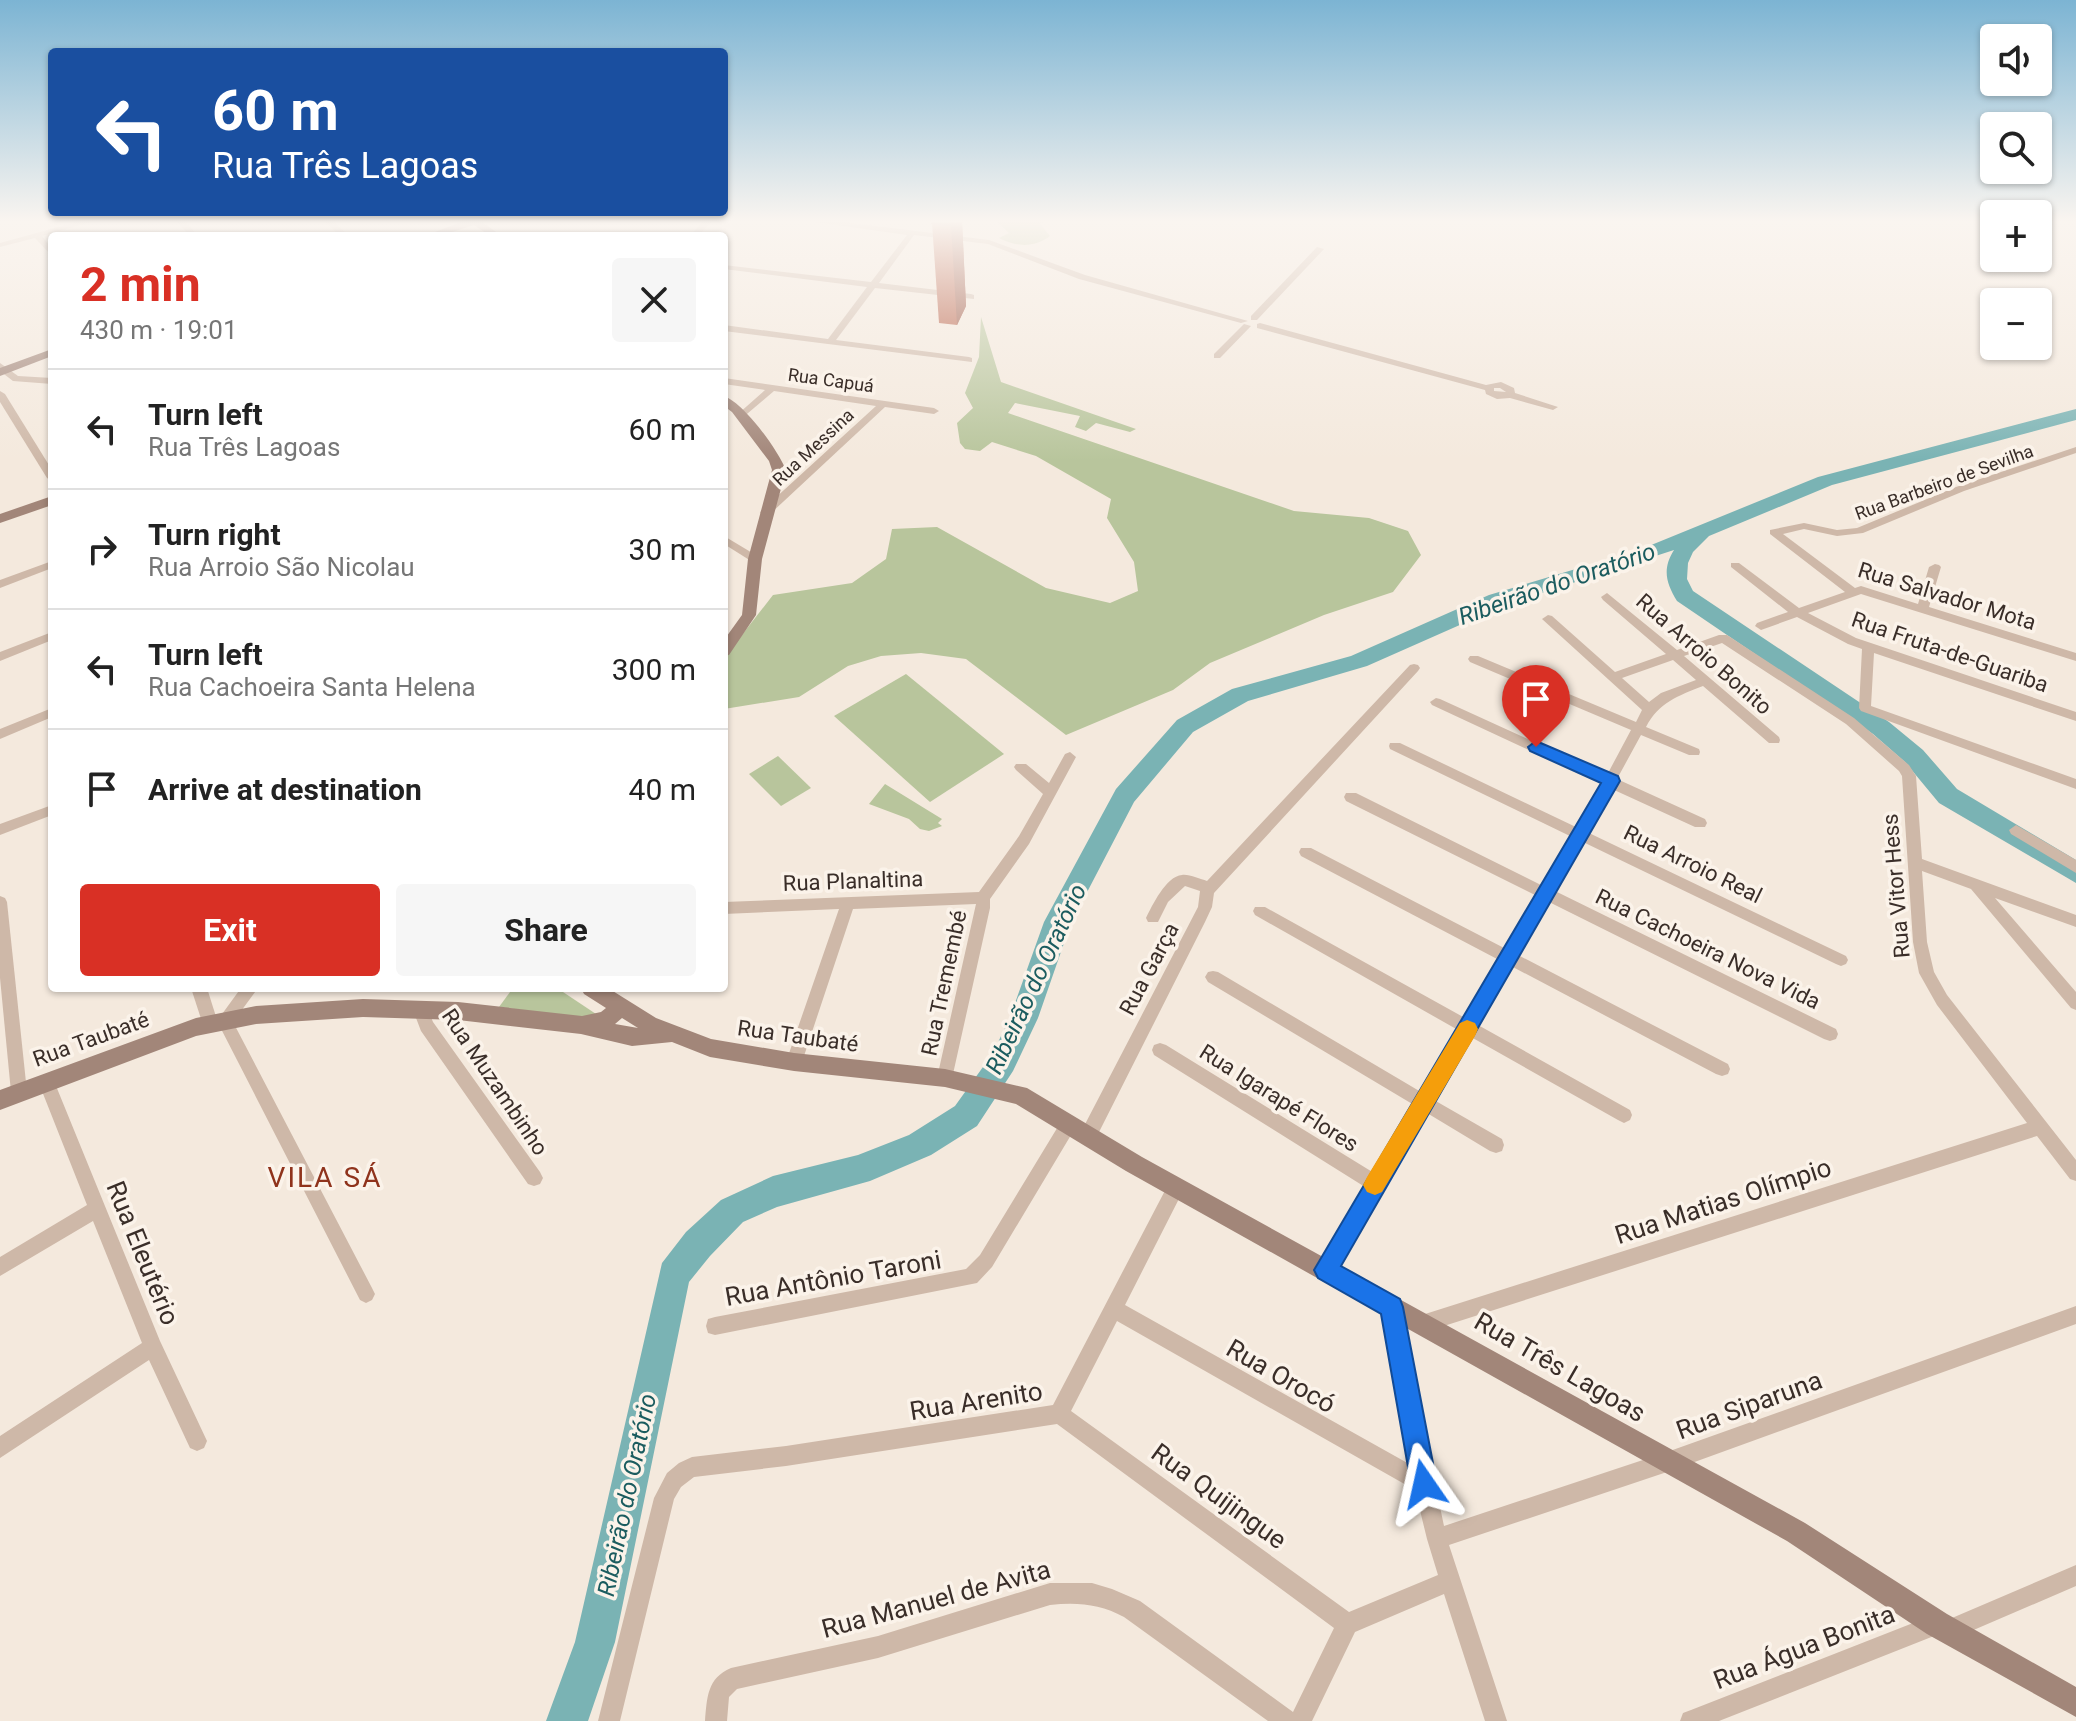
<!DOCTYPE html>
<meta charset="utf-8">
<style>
:root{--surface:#fff;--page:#f6f6f6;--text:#222;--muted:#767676;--line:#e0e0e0;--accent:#d93025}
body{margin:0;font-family:Roboto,sans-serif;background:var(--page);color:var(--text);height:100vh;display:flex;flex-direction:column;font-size:30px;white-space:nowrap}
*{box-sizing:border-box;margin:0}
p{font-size:26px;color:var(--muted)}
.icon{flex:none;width:44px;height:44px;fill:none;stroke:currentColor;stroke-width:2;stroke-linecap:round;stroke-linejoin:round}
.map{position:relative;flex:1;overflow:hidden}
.side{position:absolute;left:48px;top:232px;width:680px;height:760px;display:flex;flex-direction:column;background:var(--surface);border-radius:8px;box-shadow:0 2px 6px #0004}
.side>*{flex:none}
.hud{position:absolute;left:48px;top:48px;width:680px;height:168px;border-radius:8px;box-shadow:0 2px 6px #0004;background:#1a4fa0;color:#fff;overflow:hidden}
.controls{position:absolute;left:1980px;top:24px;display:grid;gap:16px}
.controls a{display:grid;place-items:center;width:72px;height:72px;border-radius:8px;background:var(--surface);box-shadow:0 2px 6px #0004;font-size:40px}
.pin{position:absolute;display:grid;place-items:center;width:68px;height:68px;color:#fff;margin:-82px -34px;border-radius:50% 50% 50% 0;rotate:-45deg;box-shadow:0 0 8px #0007}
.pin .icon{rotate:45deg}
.me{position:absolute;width:88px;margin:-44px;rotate:349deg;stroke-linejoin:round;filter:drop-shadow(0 0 6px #0008)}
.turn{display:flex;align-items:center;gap:28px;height:168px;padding:0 32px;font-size:36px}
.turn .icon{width:104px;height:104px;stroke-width:2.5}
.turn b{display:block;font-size:56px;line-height:68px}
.round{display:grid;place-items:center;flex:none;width:84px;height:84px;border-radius:8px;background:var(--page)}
.head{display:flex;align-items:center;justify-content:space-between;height:136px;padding:0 32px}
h1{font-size:48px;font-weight:700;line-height:60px;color:var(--accent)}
.cta{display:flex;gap:16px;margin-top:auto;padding:16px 32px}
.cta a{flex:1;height:92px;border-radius:8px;background:var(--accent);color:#fff;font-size:32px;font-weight:700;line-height:92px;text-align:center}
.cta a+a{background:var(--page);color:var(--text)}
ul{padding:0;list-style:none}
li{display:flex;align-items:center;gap:24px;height:120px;padding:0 32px;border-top:2px solid var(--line)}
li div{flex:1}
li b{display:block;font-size:30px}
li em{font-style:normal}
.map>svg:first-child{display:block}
.green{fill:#b8c59c}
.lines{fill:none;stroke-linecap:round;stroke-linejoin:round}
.river{fill:#7ab3b4;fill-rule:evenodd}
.street{fill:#ceb8a8;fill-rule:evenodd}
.secondary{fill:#a28679;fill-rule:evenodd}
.wall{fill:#b15238}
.shaded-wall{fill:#90422e}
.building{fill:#ce5f41;stroke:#90422e;stroke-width:2}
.route{fill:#1a73e8;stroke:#114b97;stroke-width:2}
.slow{fill:#f59e0b}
.labels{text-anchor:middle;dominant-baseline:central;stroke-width:7;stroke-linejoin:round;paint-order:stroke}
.far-street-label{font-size:18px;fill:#3a2e29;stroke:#fbf3ea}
.street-label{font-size:22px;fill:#3a2e29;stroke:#fbf3ea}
.water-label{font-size:24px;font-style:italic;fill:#1b5c5f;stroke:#fbf3ea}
.near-street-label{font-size:26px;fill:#3a2e29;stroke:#fbf3ea}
.near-neighbourhood-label{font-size:28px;letter-spacing:2px;fill:#8f331c;stroke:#fbf3ea}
</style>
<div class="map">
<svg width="2076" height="1721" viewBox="0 0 2076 1721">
<rect width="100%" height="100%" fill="#f4e9dd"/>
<g class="green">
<path d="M995 220H1048L1040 224 1050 236C1034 248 1016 247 999 238L1009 233Z"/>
<polygon points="981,317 1001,382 1136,429 1130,432 1096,423 1086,431 1075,427 1080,416 1015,403 1008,413 1294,511 1369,518 1408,531 1421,555 1393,592 1324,615 1210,663 1173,690 1066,735 966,659 921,653 881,656 848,666 799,697 724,709 724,658 773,595 852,583 886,559 892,529 937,527 1046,588 1110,603 1138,591 1134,562 1107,518 1111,499 1036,456 992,442 980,451 965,449 960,443 957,423 973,408 965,393 979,357"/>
<polygon points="906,674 1004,754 930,802 834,716"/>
<polygon points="778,756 811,788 781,806 749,774"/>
<polygon points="885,784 942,819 938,823 942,826 929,831 920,829 909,819 869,804"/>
<polygon points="513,988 557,988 596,1014 595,1019 499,1007"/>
</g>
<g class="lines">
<path class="river" d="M2076 409V420L1832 485 1709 536 1693 552 1688 563 1687 579 1693 591 1889 722 1923 750 1957 789 2076 860V883L1939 803 1905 762 1873 734 1677 601C1666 583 1662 569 1674 550L1505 605 1367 666 1248 701 1193 732 1134 802 1071 923 1038 1018 1013 1071 977 1126 931 1155 870 1181 777 1207 743 1222 710 1256 689 1282 615 1642 588 1721H546L575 1642 662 1263 686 1232 721 1200 773 1176 858 1155 909 1135 955 1106 993 1053 1010 1017 1044 922 1116 789 1177 720 1232 689 1351 656 1489 595 1639 550 1818 477Z"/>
<g class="street">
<polygon points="84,220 98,220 42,236 52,249 52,256 35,238 0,247 0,243"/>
<polygon points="175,220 184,220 198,236 190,236"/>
<polygon points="323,220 332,220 349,236 340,236"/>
<polygon points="704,220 713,220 698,236 690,236"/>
<polygon points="801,220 827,220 989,240 1085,275 1248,321 1241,323 1079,279 988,244 914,235 879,283 971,294 974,295 974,299 875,288 836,340 969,357 972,358 972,362 724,331 724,325 828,339 867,287 724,269 724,265 871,282 907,235"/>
<polygon points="1317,247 1324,249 1257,320 1251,320 1251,316"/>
<path d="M1260 323 1486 385 1501 382 1514 388 1515 393 1558 407 1553 410 1510 398 1497 399 1486 394 1485 390 1257 328V324ZM1494 388H1500L1506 392 1494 391Z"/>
<polygon points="1244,324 1251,326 1220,358 1214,358 1214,354"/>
<polygon points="0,363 18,376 52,378 52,384 13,381 0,371"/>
<polygon points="724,378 934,408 939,411 934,414 885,407 769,515 765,516 760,513 761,511 876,406 774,391 741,419 738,418 738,414 765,390 724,384"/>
<polygon points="0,391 5,394 52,470 52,481 47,478 0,402"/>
<polygon points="2076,447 2076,453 1964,491 1863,533 1837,536 1804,529 1783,534 1855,588 1861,586 1918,604 1929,567 1935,564 1939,565 1941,567 1929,607 2076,653 2076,661 1861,594 1808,613 1856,638 2076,712 2076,721 1874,653 1871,706 2076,779 2076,789 1861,711 1859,708 1862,649 1848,644 1797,617 1761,630 1755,626 1757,623 1788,612 1731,567 1731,563 1739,563 1799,608 1845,592 1770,534 1770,530 1804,523 1837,530 1857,528 1956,487"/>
<polygon points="724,536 759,557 759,561 751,561 724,544"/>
<polygon points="52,561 52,568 0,588 0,580"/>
<path d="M1607 593 1677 650 1719 635H1727L1854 718 1909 765 1916 776 1922 859 2076 915V927L1995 898 2076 992V1010L2071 1008 1971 889 1922 871 1927 942 1934 972 1947 995 2076 1160V1181L2070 1179 2037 1136 1422 1333 1415 1331 1413 1324 1415 1317 1422 1315 2027 1123 1937 1005 1919 973 1913 942 1902 776 1899 771 1846 724 1722 643 1684 656 1779 737 1780 740 1779 743H1769L1703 686C1678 696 1659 702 1646 727L1699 749 1700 752 1699 755H1689L1641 735 1617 779 1705 819 1707 823 1705 827H1695L1612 789 1589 833 1846 956 1848 960 1846 964 1841 966 1836 964 1583 842 1555 891 1836 1029 1838 1034 1836 1039 1830 1041 1824 1039 1549 902 1518 955 1728 1064 1730 1069 1728 1074 1722 1076 1716 1074 1511 966 1478 1025 1630 1110 1632 1115 1630 1120 1624 1123 1618 1120 1471 1037 1434 1100 1502 1139 1504 1145 1502 1151 1496 1153 1490 1151 1427 1113 1332 1276 1326 1279 1320 1276 1317 1270 1320 1264 1365 1187 1154 1055 1152 1050 1154 1045 1160 1043 1166 1045 1374 1173 1414 1105 1208 982 1205 977 1208 972 1213 971 1218 972 1421 1092 1458 1030 1255 915 1253 911 1255 907H1265L1465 1018 1499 960 1301 856 1299 852 1301 848H1311L1506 949 1537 896 1346 801 1344 797 1346 793H1356L1543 886 1572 837 1390 749 1389 746 1390 743H1400L1578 828 1602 784 1432 705 1430 702 1436 698 1440 699 1607 775 1631 730 1470 662 1468 659 1470 656H1478L1636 722 1642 710 1542 619 1548 615 1552 616 1615 672 1666 654 1603 600 1601 597ZM1673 660 1696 680 1661 693 1649 702 1622 678Z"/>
<polygon points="52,632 52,640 0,661 0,652"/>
<path d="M1414 664 1418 665 1420 668 1418 671 1214 893 1212 907 1205 922 1094 1142 1088 1144 1082 1142 1080 1136 1082 1130 1198 907 1200 891 1185 886 1168 902 1158 922H1148L1146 918C1152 906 1166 876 1182 875 1189 874 1200 879 1207 881L1410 665Z"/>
<polygon points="52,708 52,717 0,739 0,729"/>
<polygon points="1070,752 1076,757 1029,844 990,899 990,908 951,1083 945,1085 939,1083 937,1078 976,904 853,909 802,1062 800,1067 794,1069 788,1067 786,1062 839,909 724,914 724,902 979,892 1019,836 1043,794 1016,770 1014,767 1016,764 1026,764 1049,783 1065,754"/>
<polygon points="52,805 52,815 0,835 0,824"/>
<polygon points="2016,825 2076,860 2076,873 2011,834 2009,830"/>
<polygon points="0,896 5,898 7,902 27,1092 25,1097 19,1099 13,1097 11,1092 0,978"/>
<polygon points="191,988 207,988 218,1023 216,1028 210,1030 204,1028"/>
<polygon points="241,988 258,988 233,1022 372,1288 375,1294 372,1300 366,1303 360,1300 217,1021"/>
<polygon points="421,1003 426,1005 433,1022 540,1172 543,1178 540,1184 534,1186 528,1184 421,1031 413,1010 416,1005"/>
<polygon points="46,1074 52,1076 54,1081 160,1341 207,1441 204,1448 197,1451 190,1448 149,1360 0,1458 0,1436 142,1343 93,1221 0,1276 0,1257 87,1205 38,1081 40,1076"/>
<polygon points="1068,1117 1074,1120 1076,1125 1074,1130 992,1267 977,1283 715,1335 708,1333 706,1326 708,1319 715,1317 966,1269 980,1255 1062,1120"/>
<path d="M1176 1179 1182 1181 1185 1187 1125 1305 1411 1465 1382 1307 1385 1301 1391 1298 1397 1301 1444 1526 1667 1452 2076 1306V1324L1667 1472 1449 1545 1507 1721H1485L1444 1594 1355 1632 1312 1721H1268L1124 1617C1100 1604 1077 1602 1050 1605L878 1658 737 1689 729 1697 727 1721H705C707 1698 707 1678 731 1668L878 1636 1050 1583H1092L1112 1589 1140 1601 1293 1712 1334 1628 1057 1424 786 1466 694 1477 681 1487 674 1499 620 1721H598L654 1498 667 1473 679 1463 692 1457 786 1446 1053 1405 1170 1181ZM1117 1321 1415 1490 1427 1539 1438 1575 1349 1612 1071 1411Z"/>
<polygon points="2076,1565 2076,1586 1948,1641 1940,1638 1939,1634 1719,1721 1680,1721 1683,1713 1691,1710 1936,1614 1944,1617 1945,1621"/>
</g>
<g class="secondary">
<polygon points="467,220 479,220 502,236 490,236 474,225 440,236 424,236"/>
<polygon points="52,349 52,356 0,376 0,368"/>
<path d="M724 396C745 404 777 449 786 470L762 559 756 615 729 655 724 656V640L742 615 748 559 772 470 769 461 732 412 724 406Z"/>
<polygon points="52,496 52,505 0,523 0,514"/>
<path d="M581 988H608L656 1018 711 1039 794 1053 945 1069 1027 1088 1142 1157 1805 1523 1947 1614 2076 1687V1717L1927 1634 1787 1541 1126 1171 1016 1104 945 1087 794 1071 710 1057 672 1042 632 1046 581 1034 458 1020 363 1017 256 1024 196 1036 0 1110V1090L196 1018 256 1006 363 999 458 1002 582 1016 601 1012 606 1008 584 994ZM622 1018 638 1028 615 1024Z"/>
</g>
</g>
<polygon class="wall" points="962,220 966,306 957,325 939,323 932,223"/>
<polygon class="shaded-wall" points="953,220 962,220 966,306 957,325 951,225"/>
<polygon class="building" points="933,220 953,220 951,225 932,223"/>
<linearGradient id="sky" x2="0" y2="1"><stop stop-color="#7cb4d3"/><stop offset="0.48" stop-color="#faf5f0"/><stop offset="1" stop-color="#faf5f0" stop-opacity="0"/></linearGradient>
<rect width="2076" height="461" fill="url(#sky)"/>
<polygon class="route" points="1536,741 1618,776 1620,781 1341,1266 1400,1299 1403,1307 1437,1484 1433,1494 1424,1497 1414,1494 1411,1484 1381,1314 1318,1278 1314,1270 1601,783 1530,751 1528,747"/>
<polygon class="slow" points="1467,1020 1475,1023 1478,1029 1475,1036 1382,1192 1375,1195 1367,1192 1363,1185 1367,1177 1460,1023"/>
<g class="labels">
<g class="far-street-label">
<text transform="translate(831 380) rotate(8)">Rua Capuá</text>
<text transform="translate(813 447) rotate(-43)">Rua Messina</text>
<text transform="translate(1944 482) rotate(-20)">Rua Barbeiro de Sevilha</text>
</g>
<g class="street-label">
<text transform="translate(1947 596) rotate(17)">Rua Salvador Mota</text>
<text transform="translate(1950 652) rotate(19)">Rua Fruta-de-Guariba</text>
<text transform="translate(1704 654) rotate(41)">Rua Arroio Bonito</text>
<text transform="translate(1693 864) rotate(26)">Rua Arroio Real</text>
<text transform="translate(853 881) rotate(-2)">Rua Planaltina</text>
<text transform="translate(1896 886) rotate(-95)">Rua Vitor Hess</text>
<text transform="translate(1708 949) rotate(26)">Rua Cachoeira Nova Vida</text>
<text transform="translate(1149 969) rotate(-62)">Rua Garça</text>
<text transform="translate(944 983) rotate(-78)">Rua Tremembé</text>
<text transform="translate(798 1036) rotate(8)">Rua Taubaté</text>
<text transform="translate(91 1039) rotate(-20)">Rua Taubaté</text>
<text transform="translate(495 1082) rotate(56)">Rua Muzambinho</text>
<text transform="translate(1279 1098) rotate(32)">Rua Igarapé Flores</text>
</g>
<g class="water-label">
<text transform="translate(1557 584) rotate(-19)">Ribeirão do Oratório</text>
<text transform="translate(1036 979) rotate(-65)">Ribeirão do Oratório</text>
<text transform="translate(627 1495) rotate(-78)">Ribeirão do Oratório</text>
</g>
<g class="near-street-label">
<text transform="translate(1723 1201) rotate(-18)">Rua Matias Olímpio</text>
<text transform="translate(143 1253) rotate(68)">Rua Eleutério</text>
<text transform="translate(833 1278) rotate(-10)">Rua Antônio Taroni</text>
<text transform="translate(1560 1367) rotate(30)">Rua Três Lagoas</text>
<text transform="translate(1281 1376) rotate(30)">Rua Orocó</text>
<text transform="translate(976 1401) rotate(-9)">Rua Arenito</text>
<text transform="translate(1749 1405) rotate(-20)">Rua Siparuna</text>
<text transform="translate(1219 1496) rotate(36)">Rua Quijingue</text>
<text transform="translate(936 1599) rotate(-15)">Rua Manuel de Avita</text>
<text transform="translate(1804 1647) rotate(-21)">Rua Água Bonita</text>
</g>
<g class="near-neighbourhood-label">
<text x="325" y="1177">VILA SÁ</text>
</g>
</g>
</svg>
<div class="controls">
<a><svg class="icon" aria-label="sound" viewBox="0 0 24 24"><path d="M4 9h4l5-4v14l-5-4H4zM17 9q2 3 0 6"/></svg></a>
<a><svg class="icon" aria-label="search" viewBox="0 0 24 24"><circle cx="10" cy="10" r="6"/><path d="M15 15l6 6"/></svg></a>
<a>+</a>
<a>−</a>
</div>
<div class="pin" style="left:1536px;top:747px;background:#d93025"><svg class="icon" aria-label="arrive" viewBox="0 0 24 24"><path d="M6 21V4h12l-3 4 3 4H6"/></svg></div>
<svg class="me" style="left:1424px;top:1484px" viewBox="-20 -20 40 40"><path d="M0-17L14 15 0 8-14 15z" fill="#1a73e8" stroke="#fff" stroke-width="4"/></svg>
<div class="hud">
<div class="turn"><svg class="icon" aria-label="left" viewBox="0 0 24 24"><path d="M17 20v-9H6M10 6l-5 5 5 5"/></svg><div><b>60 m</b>Rua Três Lagoas</div></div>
</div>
<section class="side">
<div class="head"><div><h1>2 min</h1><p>430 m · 19:01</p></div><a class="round"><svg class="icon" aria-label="close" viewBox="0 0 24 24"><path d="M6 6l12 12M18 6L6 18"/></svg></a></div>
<ul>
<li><svg class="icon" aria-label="left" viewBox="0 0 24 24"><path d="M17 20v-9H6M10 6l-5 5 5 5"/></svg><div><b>Turn left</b><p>Rua Três Lagoas</p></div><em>60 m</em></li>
<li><svg class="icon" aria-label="right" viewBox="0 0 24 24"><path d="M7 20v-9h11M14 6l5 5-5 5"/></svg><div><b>Turn right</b><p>Rua Arroio São Nicolau</p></div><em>30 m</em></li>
<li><svg class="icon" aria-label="left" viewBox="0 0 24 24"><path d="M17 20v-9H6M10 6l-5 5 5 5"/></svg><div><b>Turn left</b><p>Rua Cachoeira Santa Helena</p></div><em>300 m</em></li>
<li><svg class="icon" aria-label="arrive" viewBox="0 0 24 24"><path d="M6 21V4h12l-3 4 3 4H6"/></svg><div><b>Arrive at destination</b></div><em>40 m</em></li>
</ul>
<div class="cta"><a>Exit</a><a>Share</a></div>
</section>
</div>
